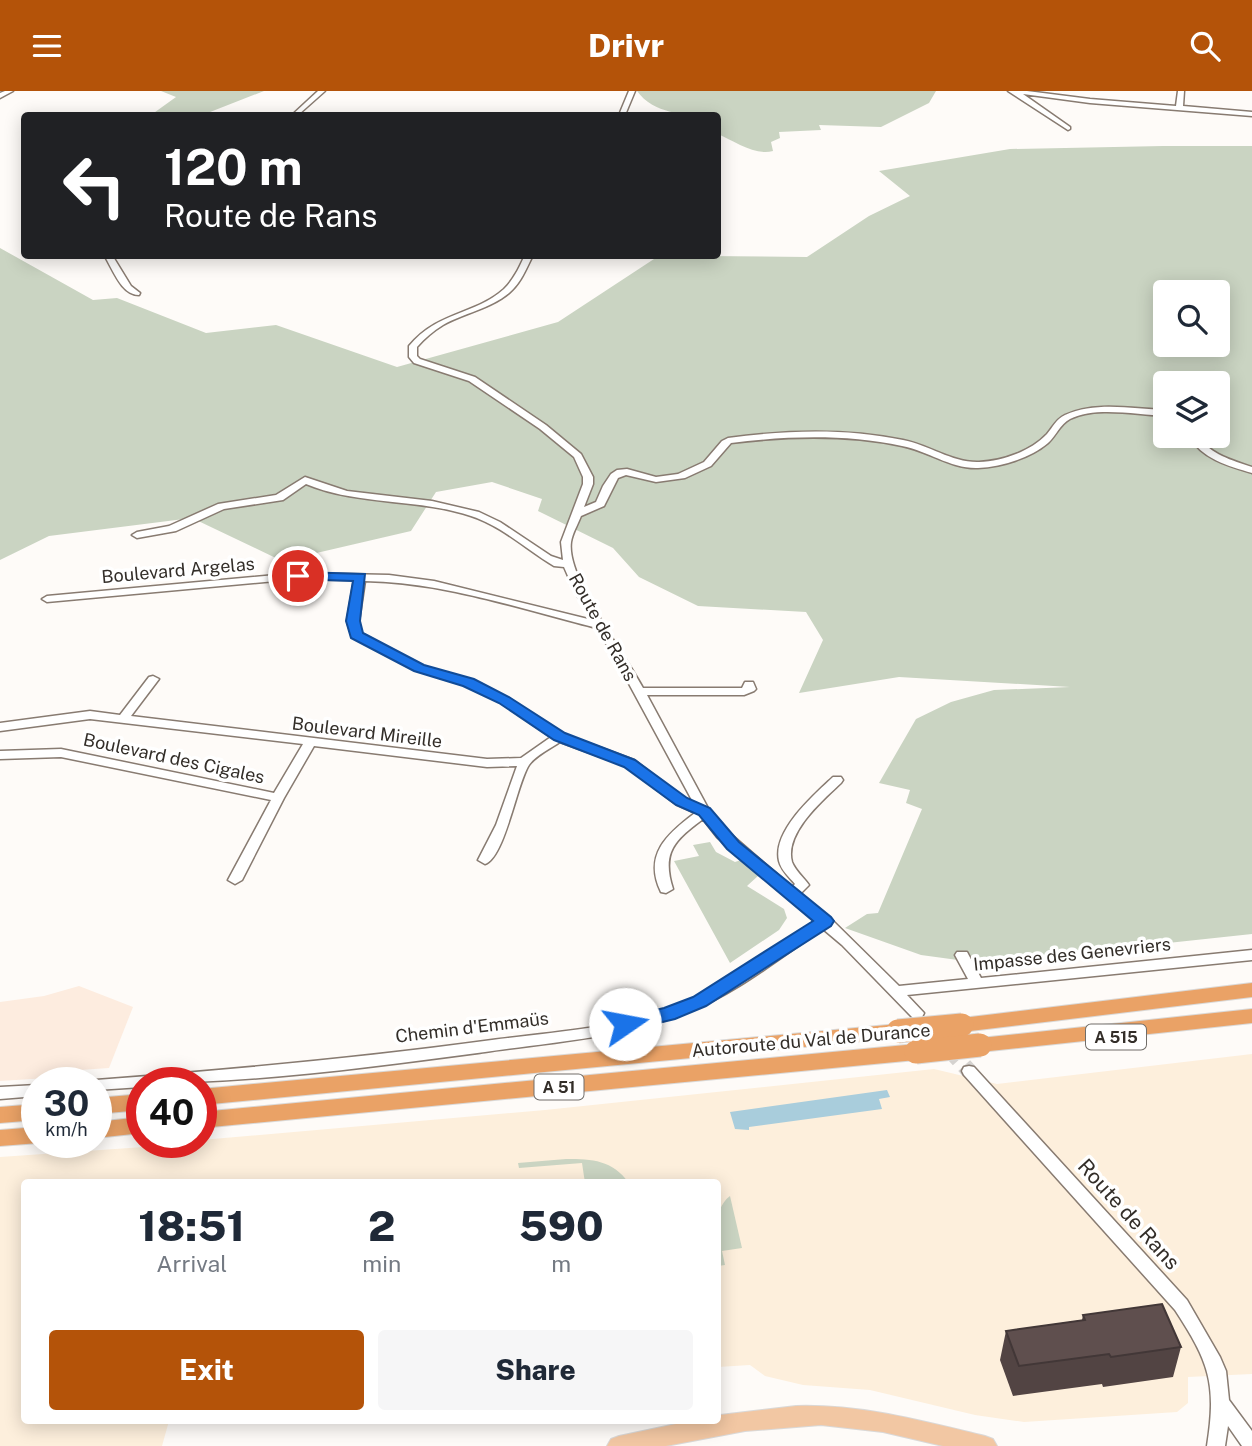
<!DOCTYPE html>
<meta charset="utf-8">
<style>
:root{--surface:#fff;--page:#f6f6f7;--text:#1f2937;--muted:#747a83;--accent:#b45309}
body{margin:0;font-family:"Public Sans",sans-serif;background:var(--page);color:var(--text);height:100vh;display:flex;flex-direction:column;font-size:26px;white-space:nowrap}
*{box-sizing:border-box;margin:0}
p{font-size:23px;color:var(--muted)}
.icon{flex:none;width:38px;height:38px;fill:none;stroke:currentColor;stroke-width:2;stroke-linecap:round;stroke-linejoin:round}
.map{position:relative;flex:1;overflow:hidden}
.details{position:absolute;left:21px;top:1088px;width:700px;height:245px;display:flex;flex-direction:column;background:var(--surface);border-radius:7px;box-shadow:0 4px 18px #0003}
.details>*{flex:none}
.top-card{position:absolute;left:21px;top:21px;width:700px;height:147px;border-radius:7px;box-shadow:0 4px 18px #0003;background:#202124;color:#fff;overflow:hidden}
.tools{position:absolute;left:1153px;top:189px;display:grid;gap:14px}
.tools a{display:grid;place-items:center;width:77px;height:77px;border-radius:7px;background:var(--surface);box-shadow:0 4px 18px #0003;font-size:35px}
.speed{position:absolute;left:21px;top:976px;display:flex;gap:14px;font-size:35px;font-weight:700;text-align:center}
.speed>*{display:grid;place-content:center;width:91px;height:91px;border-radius:50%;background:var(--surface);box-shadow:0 4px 18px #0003;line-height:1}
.speed small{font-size:18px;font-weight:400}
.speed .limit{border:10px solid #d22;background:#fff;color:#111}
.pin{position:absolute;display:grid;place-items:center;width:60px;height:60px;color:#fff;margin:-30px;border:4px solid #fff;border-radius:50%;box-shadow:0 2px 7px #0007}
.me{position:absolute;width:77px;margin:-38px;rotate:78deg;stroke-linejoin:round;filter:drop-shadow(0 0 5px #0008)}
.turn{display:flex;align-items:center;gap:24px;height:147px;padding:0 28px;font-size:32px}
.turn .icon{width:91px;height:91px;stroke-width:2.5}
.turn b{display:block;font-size:49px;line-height:60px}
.eta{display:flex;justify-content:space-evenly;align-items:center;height:119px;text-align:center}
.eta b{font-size:42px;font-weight:800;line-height:49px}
.action{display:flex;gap:14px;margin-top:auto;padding:14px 28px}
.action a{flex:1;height:80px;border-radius:7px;background:var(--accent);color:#fff;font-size:28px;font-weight:800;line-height:80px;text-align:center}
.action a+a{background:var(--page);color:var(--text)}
header{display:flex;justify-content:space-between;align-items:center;height:91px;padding:0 28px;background:var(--accent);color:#fff;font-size:32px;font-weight:800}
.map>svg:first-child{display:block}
.built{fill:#fdecdf}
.industrial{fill:#fdefdc}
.green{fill:#cad4c2;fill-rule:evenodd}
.water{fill:#a9cddc}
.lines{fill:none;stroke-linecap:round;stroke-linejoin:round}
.minor-tunnel{stroke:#d5d2cf;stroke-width:16;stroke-dasharray:16 8;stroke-linecap:butt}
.minor-casing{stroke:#887b71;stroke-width:3}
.major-casing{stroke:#dad9d8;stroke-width:2}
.highway-casing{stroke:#dad9d8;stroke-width:2}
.minor{fill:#fff;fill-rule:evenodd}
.major{fill:#f2c7a3;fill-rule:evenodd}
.highway{fill:#eaa266;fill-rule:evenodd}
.highway-bridge-casing{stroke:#dad9d8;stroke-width:25;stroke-linecap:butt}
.highway-bridge{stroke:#eaa266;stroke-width:23}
.wall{fill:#524443}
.building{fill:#5f4f4e;stroke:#423737;stroke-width:2}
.route{fill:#1a73e8;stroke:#114b97;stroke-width:2}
.labels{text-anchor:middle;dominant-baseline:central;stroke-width:7;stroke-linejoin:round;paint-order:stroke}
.shield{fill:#fff;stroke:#706d69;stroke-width:2}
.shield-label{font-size:16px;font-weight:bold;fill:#332e29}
.street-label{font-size:18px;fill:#332e29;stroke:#fff}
.near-street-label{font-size:21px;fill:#332e29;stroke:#fff}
</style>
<header><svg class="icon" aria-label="menu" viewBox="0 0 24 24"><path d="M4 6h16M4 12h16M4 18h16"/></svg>Drivr<svg class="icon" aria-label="search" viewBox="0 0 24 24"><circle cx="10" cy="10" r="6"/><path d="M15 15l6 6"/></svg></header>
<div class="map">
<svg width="1252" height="1355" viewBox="0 0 1252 1355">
<rect width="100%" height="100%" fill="#fefbf8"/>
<polygon class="built" points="79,895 133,916 109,977 80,979 79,985 0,990 0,911 44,905"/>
<polygon class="industrial" points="1252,963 1252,1283 1188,1286 1188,1312 1177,1321 1024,1331 975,1324 870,1299 803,1294 765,1285 750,1274 718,1276 718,1092 24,1092 24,1330 169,1330 162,1355 0,1355 0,1066 201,1052 201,1049 545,1019 934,978 997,993"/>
<g class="green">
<polygon points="161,0 264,0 205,23 151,24 176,6"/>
<path d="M637 0H936L929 12 881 36 819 34 821 39 779 41 780 47 771 51 773 60C755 65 734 50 718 43V24C689 24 655 25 637 0Z"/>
<path d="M1163 55H1252V843L980 872 921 864 845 837 867 823 878 822 922 718 906 712 910 699 879 692 916 628 951 611 994 599 1070 596 899 586 799 602 823 549 806 521 698 515 639 486 613 457 538 420 542 408 492 391 436 401 411 440 282 470 192 427 49 445 0 469V157L93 209 117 207 206 242 276 234 397 276 558 231 654 168 704 165 807 166 869 125 910 105 879 80 1010 58ZM1166 201H1218V254H1166ZM1166 292H1218V345H1166Z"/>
<polygon points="710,751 716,761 735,771 741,769 759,784 747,795 784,818 787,827 779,839 730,872 674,770 699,765 693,754"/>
<path d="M566 1068C593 1068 612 1069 629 1092H585L582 1072 519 1077 518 1072Z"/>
<path d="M730 1105 742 1157 722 1160 725 1174 718 1175C717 1153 711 1119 730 1105Z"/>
</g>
<polygon class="water" points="887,999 890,1006 879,1008 882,1018 749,1036 749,1039 735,1038 730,1021"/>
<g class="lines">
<polyline class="minor-tunnel" points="948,957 969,980"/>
<g class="minor-casing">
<g id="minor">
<polygon points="5,0 13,0 0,7 0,2"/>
<polygon points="318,0 325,0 298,24 292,24"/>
<polygon points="629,0 635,0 625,24 619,24"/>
<polygon points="1008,0 1027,0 1090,8 1176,15 1178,0 1184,0 1183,15 1252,21 1252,25 1090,12 1023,3 1070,36 1070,38 1068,39"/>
<path d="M104 164H112L131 195 140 202 139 204C121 204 113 178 104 164Z"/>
<path d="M525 164H533C526 178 521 192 509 202 490 218 464 222 443 234 433 240 425 247 417 256V265L420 268 475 286 546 334 581 363 593 386V393L584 416 596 411 603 395 611 383 617 379 627 378 656 386 678 383 704 371 722 350 728 347C787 339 845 337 903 349 929 354 953 372 979 371 1003 370 1031 360 1047 343 1053 336 1056 328 1065 324 1096 310 1133 318 1166 319V325C1138 324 1095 315 1070 328 1060 333 1056 345 1048 352 1030 367 1002 376 978 377 951 378 928 360 902 355 845 343 788 345 731 352L711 375 685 387 656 391 626 384 618 387 604 415 581 425C578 433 572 443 571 451 566 487 625 563 643 597H742L745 591H753L756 598 754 600 744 604H647L709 719 727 740 792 796 795 793C789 786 781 779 779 770 772 740 814 704 833 686H841L843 689 841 692C823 709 784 742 792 771 795 779 804 787 809 794L800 803 830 827 899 895 968 888 955 864 957 861H967L981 887 1252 859V869L907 904 924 922 922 926H912L842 854 823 838C779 867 737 902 688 921 624 947 553 951 485 961 372 976 256 992 142 992V996L96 999V992H90L96 989C228 979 360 967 492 949 554 941 621 937 679 914 728 894 771 859 815 830L717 746 703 728C675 749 661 761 673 798L666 802 661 801C643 764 667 743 695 722L677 714 626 675 560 651C551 657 535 665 529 674 517 692 505 766 485 773L478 769 496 734 517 675 487 676 314 655 284 707 242 789 235 793 228 789 271 709 61 666 0 668V660L61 658 274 702 303 653 90 628 0 640V632L90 620 120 624 149 586 153 585 159 588 131 625 487 668 521 667 551 646 500 611 464 594 415 579 352 546 347 530 354 489 297 488 47 511 42 508 47 505 297 482 389 484 434 490 592 529 575 501 564 476 554 475C527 459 502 435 471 425 417 407 359 415 306 393L283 409 224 418 176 440 137 447 132 444 137 441 169 435 218 413 276 404 305 386 347 400 432 410 479 421 500 431 551 465 563 469 561 451 583 393V386L574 366 540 338 469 290 414 272 409 266V255C438 220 475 224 504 198 514 188 519 177 525 164ZM365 490C443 491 521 518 597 537L621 578 693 711 685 708 634 669 563 643 508 607 472 590 423 575 361 542 359 530Z"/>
<path d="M1189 345H1199C1210 364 1232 369 1252 376V382C1228 375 1202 368 1189 345Z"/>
<path d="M969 975 974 976 1187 1209 1220 1266 1226 1280 1229 1309 1252 1340V1355H1242L1228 1335 1225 1355H1207C1217 1292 1209 1271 1175 1219L964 984 962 980 964 976Z"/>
<polygon points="37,994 37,1005 0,1008 0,996"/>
</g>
</g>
<g class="major-casing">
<path id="major" d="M796 1315C861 1313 922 1330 985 1345L993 1348 997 1355H943L883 1341 821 1334 745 1340 666 1355H607L611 1348 619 1345 690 1330H718L720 1324Z"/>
</g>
<g class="highway-casing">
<g id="highway">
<polygon points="1252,892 1252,906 962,941 955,939 952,934 955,929 962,927"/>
<polygon points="1252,918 1252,932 980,961 973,959 970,954 973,949 980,947"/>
<polygon points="898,933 905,935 908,940 905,945 898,947 201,1014 201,998"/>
<polygon points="916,953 923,956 926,961 923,966 916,969 201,1037 201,1021"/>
<polygon points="142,1003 142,1019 96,1023 96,1007"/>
<polygon points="37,1013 37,1029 0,1032 0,1016"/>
<polygon points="142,1026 142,1042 96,1047 96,1031"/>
<polygon points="37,1036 39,1052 0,1055 0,1039"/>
</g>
</g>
<use href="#minor" class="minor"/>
<use href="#major" class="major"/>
<use href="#highway" class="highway"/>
<g class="highway-bridge-casing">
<g id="highway-bridge">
<polyline points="898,940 962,934"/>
<polyline points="916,961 980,954"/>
</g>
</g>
<use href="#highway-bridge" class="highway-bridge"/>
</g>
<polygon class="wall" points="1083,1224 1181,1256 1173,1286 1103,1296 1102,1293 1013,1305 1000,1269 1006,1240 1082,1229"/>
<polygon class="building" points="1162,1213 1181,1256 1111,1266 1109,1263 1019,1275 1006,1240 1085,1229 1083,1224"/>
<polygon class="route" points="298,481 365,483 360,530 363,542 424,574 474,588 509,606 565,642 635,669 687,707 710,717 739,751 831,826 834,830 831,835 706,915 675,928 625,940 618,938 616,933 618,928 664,917 693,906 813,830 727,758 699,724 676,714 624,676 554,649 499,612 463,595 414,580 351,547 346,530 353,490 293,488 293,483"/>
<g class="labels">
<g class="shield">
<rect x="1086" y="933.5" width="60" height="25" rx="5"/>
<rect x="534.5" y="983.5" width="49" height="25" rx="5"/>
</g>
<g class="shield-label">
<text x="1116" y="946">A 515</text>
<text x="559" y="996">A 51</text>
</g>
<g class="street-label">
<text transform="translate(178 479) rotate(-5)">Boulevard Argelas</text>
<text transform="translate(603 536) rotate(61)">Route de Rans</text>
<text transform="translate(367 641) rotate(7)">Boulevard Mireille</text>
<text transform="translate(174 667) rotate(12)">Boulevard des Cigales</text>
<text transform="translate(1072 863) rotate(-6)">Impasse des Genevriers</text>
<text transform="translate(472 936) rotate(-7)">Chemin d'Emmaüs</text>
<text transform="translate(811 949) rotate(-5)">Autoroute du Val de Durance</text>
</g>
<g class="near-street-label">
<text transform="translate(1129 1123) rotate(48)">Route de Rans</text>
</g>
</g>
</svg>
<div class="tools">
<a><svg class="icon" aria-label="search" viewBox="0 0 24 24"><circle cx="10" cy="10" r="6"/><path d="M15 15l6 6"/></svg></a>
<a><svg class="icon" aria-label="layers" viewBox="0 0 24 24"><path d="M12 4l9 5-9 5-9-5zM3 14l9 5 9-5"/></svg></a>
</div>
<div class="speed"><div>30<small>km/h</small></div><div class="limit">40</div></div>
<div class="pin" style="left:298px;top:485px;background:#d93025"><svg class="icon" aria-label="arrive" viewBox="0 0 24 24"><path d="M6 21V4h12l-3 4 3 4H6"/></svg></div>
<svg class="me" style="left:625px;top:933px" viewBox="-20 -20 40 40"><circle r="19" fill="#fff"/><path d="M0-13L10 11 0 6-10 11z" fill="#1a73e8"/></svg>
<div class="top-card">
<div class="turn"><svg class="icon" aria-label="left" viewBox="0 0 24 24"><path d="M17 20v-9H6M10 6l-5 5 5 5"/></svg><div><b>120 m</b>Route de Rans</div></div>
</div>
<section class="details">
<div class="eta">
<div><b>18:51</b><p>Arrival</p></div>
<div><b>2</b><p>min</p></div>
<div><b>590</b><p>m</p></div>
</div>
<div class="action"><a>Exit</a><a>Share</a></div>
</section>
</div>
